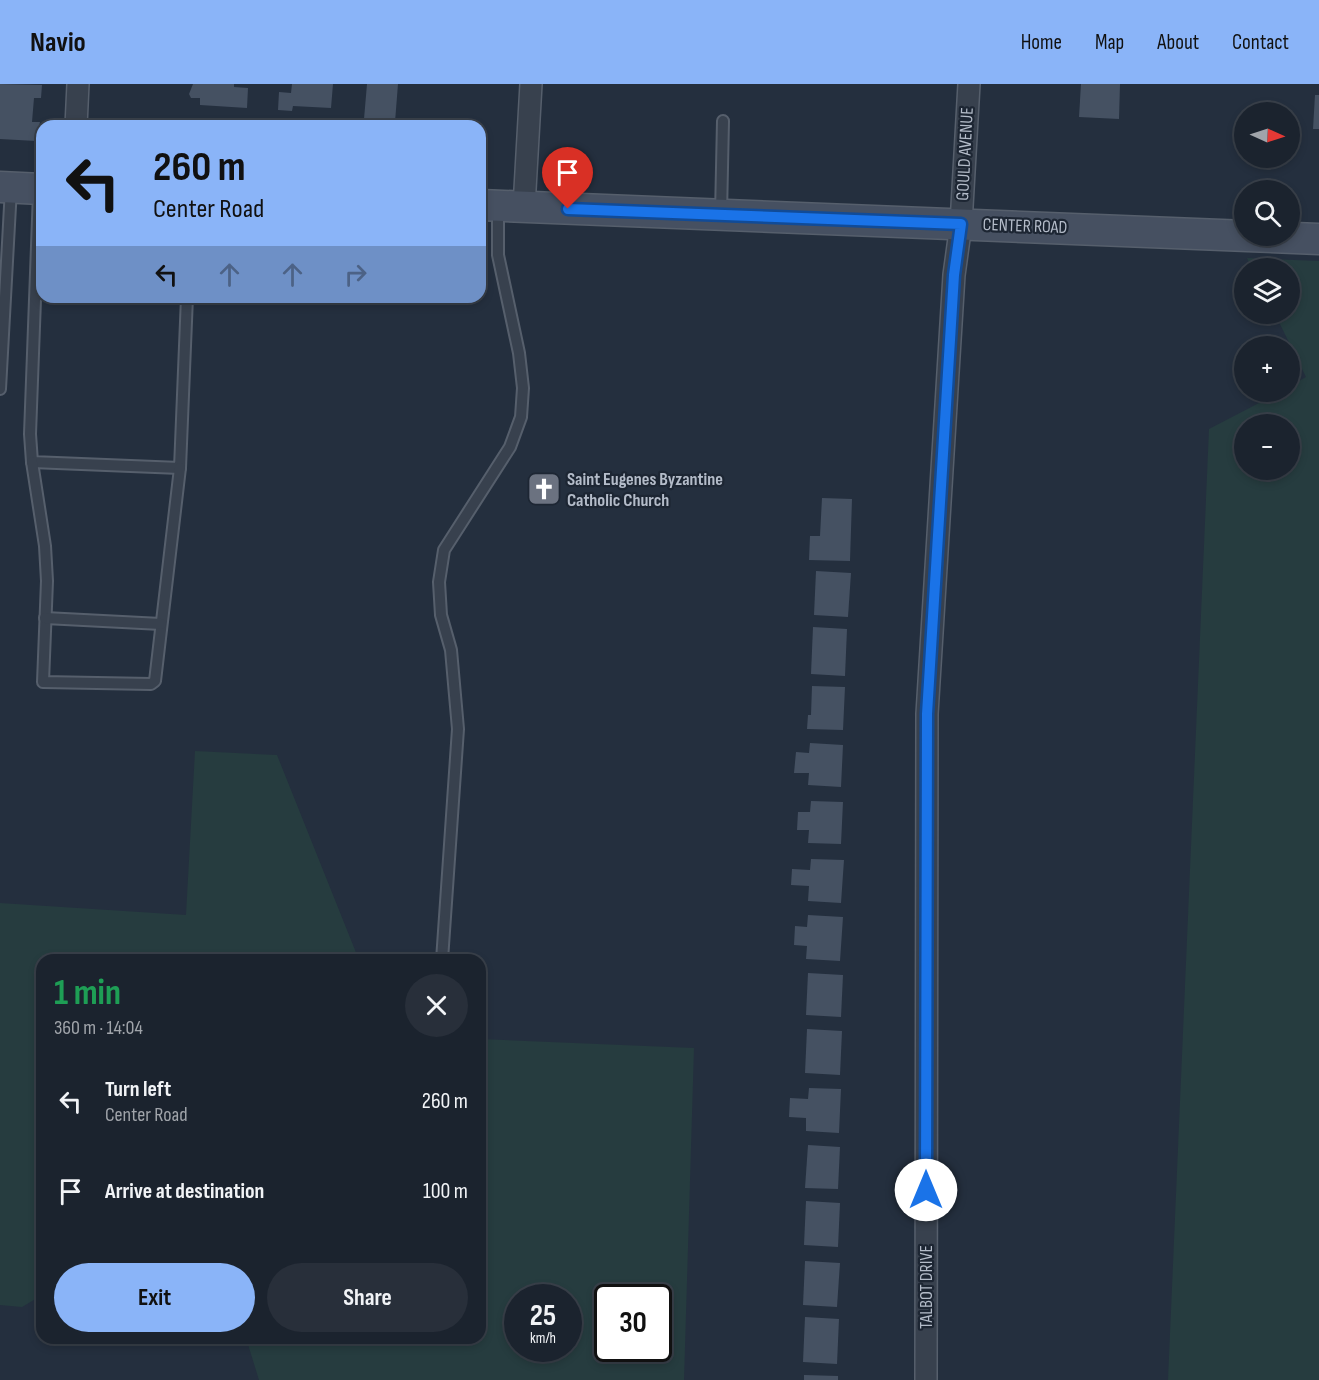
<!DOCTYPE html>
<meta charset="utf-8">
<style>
:root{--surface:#1b232e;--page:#282f3a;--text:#f1f3f6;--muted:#a0a4aa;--line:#39404a;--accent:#8ab4f8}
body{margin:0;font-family:"Sofia Sans Condensed",sans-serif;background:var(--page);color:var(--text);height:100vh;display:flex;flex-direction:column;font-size:22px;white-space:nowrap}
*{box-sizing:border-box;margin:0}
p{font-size:20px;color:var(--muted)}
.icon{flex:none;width:33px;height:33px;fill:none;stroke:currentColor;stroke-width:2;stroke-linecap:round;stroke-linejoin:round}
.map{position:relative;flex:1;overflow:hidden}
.sheet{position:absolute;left:36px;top:870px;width:450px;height:390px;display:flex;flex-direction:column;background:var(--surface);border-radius:18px;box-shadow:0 3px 9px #0003,0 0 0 2px var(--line)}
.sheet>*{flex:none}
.hud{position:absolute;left:36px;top:36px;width:450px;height:183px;border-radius:18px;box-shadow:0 3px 9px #0003,0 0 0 2px var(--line);background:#8ab4f8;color:#111;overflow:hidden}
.needle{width:39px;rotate:93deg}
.fabs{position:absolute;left:1234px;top:18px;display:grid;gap:12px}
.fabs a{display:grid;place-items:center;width:66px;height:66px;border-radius:50%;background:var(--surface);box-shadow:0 3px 9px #0003,0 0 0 2px var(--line);font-size:30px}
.speed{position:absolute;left:504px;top:1200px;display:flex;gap:12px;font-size:30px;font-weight:700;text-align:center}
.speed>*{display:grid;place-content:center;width:78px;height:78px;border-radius:50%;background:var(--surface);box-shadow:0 3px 9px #0003,0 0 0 2px var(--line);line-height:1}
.speed small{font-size:15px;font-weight:400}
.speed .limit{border:3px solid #111;border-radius:9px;background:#fff;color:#111}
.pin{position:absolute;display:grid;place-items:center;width:51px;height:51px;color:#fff;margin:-62px -26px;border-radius:50% 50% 50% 0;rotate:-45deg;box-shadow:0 0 6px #0007}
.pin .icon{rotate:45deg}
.me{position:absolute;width:66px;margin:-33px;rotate:0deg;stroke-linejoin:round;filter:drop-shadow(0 0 4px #0008)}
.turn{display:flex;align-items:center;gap:21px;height:126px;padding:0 18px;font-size:27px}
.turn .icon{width:78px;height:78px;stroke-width:2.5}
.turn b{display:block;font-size:42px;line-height:51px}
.lanes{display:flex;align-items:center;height:57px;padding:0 18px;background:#0003;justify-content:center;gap:30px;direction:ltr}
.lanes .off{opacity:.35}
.round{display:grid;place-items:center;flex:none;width:63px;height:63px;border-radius:32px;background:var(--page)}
.headline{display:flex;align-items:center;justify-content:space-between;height:102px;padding:0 18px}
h1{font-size:36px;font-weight:700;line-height:45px;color:#1e9e55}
.cta{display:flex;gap:12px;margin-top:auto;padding:12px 18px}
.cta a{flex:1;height:69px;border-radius:36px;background:var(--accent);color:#111;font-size:24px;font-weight:700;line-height:69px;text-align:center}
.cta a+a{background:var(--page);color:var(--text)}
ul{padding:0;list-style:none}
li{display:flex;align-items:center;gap:18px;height:90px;padding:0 18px}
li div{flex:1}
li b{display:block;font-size:22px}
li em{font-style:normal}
header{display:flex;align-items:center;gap:36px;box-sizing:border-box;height:84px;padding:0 30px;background:var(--accent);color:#111}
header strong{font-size:28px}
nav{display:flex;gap:33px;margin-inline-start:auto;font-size:21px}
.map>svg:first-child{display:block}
.green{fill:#263c3f;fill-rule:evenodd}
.building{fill:#455162}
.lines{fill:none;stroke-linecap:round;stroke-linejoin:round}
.lane-casing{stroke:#565f6c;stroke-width:14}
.street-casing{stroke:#565f6c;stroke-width:24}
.secondary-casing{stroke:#565f6c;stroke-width:33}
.lane{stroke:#38414e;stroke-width:10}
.street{stroke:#38414e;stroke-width:21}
.secondary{stroke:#465061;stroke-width:30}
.route-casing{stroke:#114b97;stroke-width:15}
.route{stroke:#1a73e8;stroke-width:10}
.labels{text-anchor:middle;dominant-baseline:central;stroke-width:4.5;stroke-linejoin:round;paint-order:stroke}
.street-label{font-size:18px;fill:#b4bcc9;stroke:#1d2633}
.poi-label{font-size:18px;font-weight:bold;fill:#b4bcc9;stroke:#1d2633;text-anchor:start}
</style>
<header>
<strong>Navio</strong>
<nav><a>Home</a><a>Map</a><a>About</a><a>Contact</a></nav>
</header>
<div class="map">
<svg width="1319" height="1296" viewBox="0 0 1319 1296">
<rect width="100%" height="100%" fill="#242f3e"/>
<g class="green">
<path d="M1247 174 1319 177V1296H1168L1209 345 1280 308H1290V302L1306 293 1275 230H1290V184H1252ZM1245 340H1290V386H1245Z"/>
<polygon points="195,667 277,671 359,876 42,876 42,1211 22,1223 0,1221 0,819 186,831"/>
<path d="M480 955 694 964 684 1296H259L246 1254H480ZM518 1214H568V1264H518ZM608 1214H658V1264H608Z"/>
</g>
<g class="building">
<polygon points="0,0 42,1 41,14 34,14 32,38 40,38 36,57 0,55"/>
<polygon points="193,0 234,0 234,3 248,4 247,24 200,21 200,14 191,14 189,10"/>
<polygon points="292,0 333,0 331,24 293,22 292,27 278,26 279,8 291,9"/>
<polygon points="367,0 398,0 395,38 364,35"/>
<polygon points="1081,0 1120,0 1119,35 1079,33"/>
<polygon points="1315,11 1319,11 1319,45 1313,45"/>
<polygon points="822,414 852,415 850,477 809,476 810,452 820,452"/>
<polygon points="816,487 851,489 848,533 814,531"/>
<polygon points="813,543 847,545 845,592 811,590"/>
<polygon points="812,602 845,603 843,646 807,645 808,631 811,631"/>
<polygon points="810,659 843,661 841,703 808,701 809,689 794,689 796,668 809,669"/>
<polygon points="811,717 843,718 841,760 808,759 809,746 797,746 798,728 810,728"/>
<polygon points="811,775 844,776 841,819 808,817 809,802 791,801 792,785 810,786"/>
<polygon points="808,831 843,833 840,877 806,875 807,862 794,861 795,842 807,843"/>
<polygon points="808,889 843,891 841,933 806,931"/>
<polygon points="807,945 842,947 840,991 805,989"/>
<polygon points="809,1004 841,1005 839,1049 806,1047 806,1034 789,1033 790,1014 808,1015"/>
<polygon points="808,1061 840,1063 838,1105 805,1104"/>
<polygon points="806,1117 840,1119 838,1163 804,1161"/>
<polygon points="805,1177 840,1179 837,1223 803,1221"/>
<polygon points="805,1233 839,1235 837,1280 803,1278"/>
<polygon points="804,1291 838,1292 838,1296 804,1296"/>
</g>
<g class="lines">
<g class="lane-casing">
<g id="lane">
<polyline points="39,108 30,350 32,378 180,384 187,213"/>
<polyline points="721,130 723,37"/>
<polyline points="0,305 11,104"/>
<polyline points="32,378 45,462 47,497 43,598 151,600 155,597 180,384"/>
<polyline points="45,534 161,540"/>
<polyline points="442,876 458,645 451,566 441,531 439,498 444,466 510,363 521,333 523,304 519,269 498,171 498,122"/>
</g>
</g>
<g class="street-casing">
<g id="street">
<polyline points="76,42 78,0"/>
<polyline points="524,123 531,0"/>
<polyline points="926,1296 927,630 954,191 961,140 969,0"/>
</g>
</g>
<g class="secondary-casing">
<g id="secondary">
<polyline points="0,103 42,105"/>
<polyline points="480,121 1319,155"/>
</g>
</g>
<use href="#lane" class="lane"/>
<use href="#street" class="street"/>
<use href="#secondary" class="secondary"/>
</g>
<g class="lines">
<g class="route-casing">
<polyline id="route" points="568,125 961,140 954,191 927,630 926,1106"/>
</g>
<use href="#route" class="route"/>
</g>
<defs>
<g id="church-square" transform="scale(1.725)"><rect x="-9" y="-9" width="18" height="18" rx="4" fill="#6b7280" stroke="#1d2633"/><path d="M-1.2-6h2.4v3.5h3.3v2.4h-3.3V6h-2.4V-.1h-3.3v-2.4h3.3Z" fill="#fff"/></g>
</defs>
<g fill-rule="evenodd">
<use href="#church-square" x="544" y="405"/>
</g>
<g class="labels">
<g class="street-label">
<text transform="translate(965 70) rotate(-87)">GOULD AVENUE</text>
<text transform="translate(1025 142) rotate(2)">CENTER ROAD</text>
<text transform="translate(926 1203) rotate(-90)">TALBOT DRIVE</text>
</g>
<g class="poi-label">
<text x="567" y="395">Saint Eugenes Byzantine<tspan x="567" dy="21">Catholic Church</tspan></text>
</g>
</g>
</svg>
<div class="fabs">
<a><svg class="needle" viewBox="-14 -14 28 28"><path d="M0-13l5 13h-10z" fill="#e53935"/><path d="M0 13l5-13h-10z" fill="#a0a4aa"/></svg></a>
<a><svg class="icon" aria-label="search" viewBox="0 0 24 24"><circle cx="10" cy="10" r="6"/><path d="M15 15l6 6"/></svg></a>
<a><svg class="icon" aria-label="layers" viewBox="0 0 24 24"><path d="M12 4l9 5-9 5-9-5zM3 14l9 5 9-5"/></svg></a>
<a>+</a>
<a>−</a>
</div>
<div class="speed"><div>25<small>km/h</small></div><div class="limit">30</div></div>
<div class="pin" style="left:568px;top:125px;background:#d93025"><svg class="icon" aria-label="arrive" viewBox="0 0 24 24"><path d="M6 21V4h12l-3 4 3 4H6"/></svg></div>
<svg class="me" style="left:926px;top:1106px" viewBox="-20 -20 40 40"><circle r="19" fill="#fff"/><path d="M0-13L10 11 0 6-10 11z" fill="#1a73e8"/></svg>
<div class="hud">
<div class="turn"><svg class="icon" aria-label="left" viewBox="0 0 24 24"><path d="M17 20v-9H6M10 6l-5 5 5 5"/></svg><div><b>260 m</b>Center Road</div></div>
<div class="lanes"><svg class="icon" aria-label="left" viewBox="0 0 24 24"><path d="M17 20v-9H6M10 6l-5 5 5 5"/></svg><svg class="icon off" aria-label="ahead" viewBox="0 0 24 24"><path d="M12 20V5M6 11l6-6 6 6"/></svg><svg class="icon off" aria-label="ahead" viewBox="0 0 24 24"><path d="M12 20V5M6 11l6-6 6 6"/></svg><svg class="icon off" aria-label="right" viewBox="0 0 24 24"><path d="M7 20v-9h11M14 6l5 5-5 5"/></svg></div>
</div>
<section class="sheet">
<div class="headline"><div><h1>1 min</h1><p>360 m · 14:04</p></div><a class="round"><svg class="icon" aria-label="close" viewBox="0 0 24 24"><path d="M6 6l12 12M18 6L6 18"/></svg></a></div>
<ul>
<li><svg class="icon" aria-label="left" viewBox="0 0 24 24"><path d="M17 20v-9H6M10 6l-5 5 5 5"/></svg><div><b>Turn left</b><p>Center Road</p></div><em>260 m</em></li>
<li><svg class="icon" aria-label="arrive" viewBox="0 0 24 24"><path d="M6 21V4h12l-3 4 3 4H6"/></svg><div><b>Arrive at destination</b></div><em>100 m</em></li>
</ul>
<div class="cta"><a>Exit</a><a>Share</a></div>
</section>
</div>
